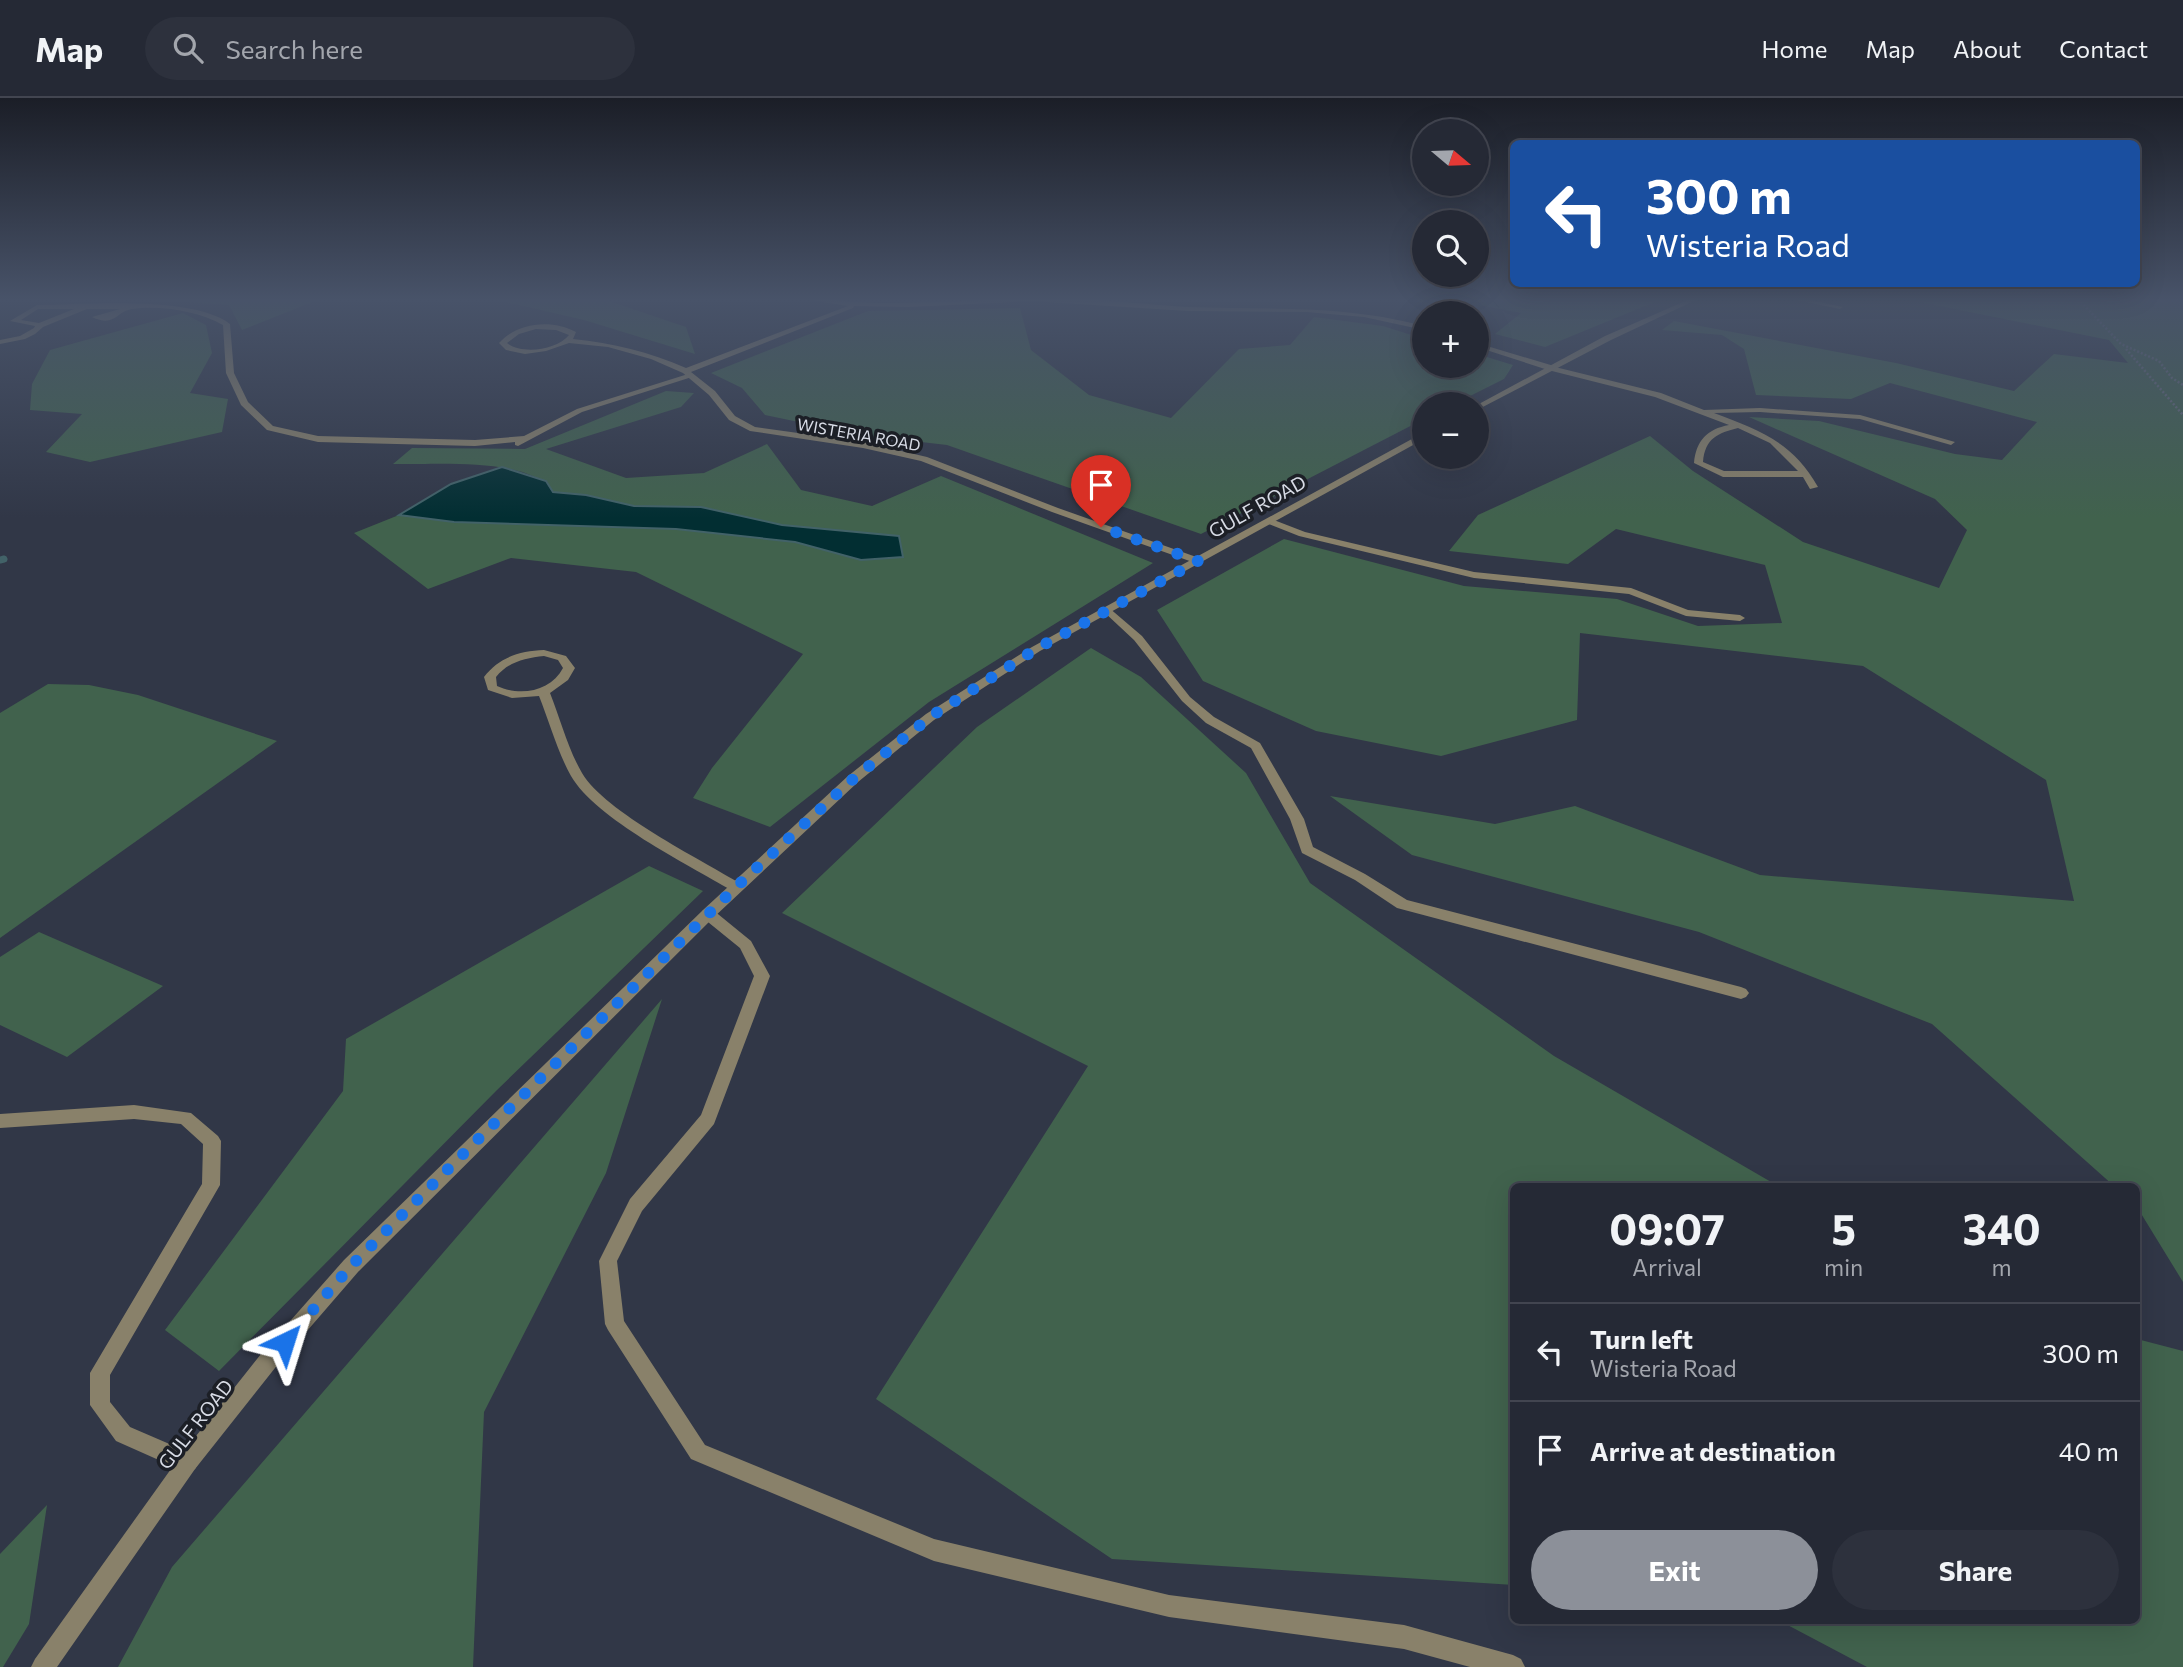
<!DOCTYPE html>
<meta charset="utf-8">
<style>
:root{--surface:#252935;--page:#2d313d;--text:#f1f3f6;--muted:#a3a6ad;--line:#424550;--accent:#8c9099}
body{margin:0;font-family:Commissioner,sans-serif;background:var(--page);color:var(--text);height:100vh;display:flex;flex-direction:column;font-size:26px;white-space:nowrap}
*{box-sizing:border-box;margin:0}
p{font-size:23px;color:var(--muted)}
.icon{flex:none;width:38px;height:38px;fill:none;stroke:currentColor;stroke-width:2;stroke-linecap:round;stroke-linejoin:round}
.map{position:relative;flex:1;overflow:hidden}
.sheet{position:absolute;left:1510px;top:1085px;width:630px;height:441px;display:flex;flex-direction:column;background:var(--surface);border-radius:10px;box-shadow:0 7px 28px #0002,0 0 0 2px var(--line)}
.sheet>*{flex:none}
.guide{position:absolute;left:1510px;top:42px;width:630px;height:147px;border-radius:10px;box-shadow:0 7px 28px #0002,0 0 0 2px var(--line);background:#1a4fa0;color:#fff;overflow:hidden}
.needle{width:46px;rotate:109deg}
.fabs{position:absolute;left:1412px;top:21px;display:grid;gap:14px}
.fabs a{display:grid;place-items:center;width:77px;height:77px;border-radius:50%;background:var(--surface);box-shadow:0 7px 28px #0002,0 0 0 2px var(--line);font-size:35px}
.pin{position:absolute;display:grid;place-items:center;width:60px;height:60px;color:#fff;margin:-72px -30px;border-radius:50% 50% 50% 0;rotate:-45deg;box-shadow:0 0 7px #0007}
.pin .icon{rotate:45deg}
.me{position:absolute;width:77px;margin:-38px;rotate:41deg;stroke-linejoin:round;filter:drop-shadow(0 0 5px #0008)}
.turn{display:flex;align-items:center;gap:24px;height:147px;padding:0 21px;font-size:32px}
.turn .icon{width:91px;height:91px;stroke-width:2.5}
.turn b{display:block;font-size:49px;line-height:60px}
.eta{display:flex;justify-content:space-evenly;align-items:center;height:119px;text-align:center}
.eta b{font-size:42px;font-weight:700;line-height:49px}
.cta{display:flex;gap:14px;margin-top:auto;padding:14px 21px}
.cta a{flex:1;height:80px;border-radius:42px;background:var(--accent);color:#fff;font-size:28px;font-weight:700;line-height:80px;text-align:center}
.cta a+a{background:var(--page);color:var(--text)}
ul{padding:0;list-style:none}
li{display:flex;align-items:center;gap:21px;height:98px;padding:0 21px;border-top:2px solid var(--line)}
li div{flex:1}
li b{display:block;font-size:26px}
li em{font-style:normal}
header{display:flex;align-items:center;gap:42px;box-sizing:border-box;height:98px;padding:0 35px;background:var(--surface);border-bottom:2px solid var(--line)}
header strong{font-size:33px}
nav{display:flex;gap:38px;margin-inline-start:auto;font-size:24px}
.search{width:490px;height:63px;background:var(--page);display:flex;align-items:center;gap:18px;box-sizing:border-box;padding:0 24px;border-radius:38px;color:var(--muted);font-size:26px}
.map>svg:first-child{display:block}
.green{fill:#41624d}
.water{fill:#022e32;stroke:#426268;stroke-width:2}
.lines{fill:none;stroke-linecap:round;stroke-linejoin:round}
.stream{stroke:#426268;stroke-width:7}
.path{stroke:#666c7a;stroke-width:2.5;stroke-dasharray:2 2;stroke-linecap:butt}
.service{fill:#89816a;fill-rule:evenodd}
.minor{fill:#89816a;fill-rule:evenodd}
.tertiary{fill:#89816a;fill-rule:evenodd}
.route{stroke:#1a73e8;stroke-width:12;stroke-dasharray:0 21.6}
.labels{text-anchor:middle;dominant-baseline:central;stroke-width:7;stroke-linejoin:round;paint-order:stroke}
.far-street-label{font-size:16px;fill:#d7dbe5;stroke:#1c1f26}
.street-label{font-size:19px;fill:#d7dbe5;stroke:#1c1f26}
</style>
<header>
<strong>Map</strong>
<div class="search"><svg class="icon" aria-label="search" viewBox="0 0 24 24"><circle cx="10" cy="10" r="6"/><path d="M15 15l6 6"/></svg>Search here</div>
<nav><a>Home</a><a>Map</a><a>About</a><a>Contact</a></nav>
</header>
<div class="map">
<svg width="2183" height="1569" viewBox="0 0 2183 1569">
<rect width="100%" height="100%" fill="#313747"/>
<g class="green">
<polygon points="141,201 320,201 242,232 229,207"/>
<polygon points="493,201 603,201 686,229 695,256 584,222"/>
<polygon points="1488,201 1662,201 1545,249 1495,236 1521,215 1479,207"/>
<polygon points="1905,201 2183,201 2183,1184 2137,1109 2137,1088 2114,1088 1932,926 1699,834 1412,757 1330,698 1495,726 1575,708 1760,777 2074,803 2046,682 1863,568 1580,535 1577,622 1441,658 1316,633 1203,583 1157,512 1284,441 1464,488 1617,501 1698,528 1782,525 1765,467 1616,431 1568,466 1449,453 1478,417 1650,338 1693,373 1803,444 1939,490 1967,432 1935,401 1749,319 1819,323 1955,356 2002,362 2037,324 1890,285 1851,301 1756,297 1744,251 1722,237 1662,232 1674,223 1896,265 2014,293 2054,256 2128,265 2109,242"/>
<polygon points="1020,210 1031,252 1089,297 1171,320 1239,251 1290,247 1314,219 1383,228 1424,241 1424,268 1477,268 1477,256 1513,267 1504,281 1454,306 1424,306 1424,321 1201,436 947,347 861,337 765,317 742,290 711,275 868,213"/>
<polygon points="183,215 206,227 212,255 190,295 228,301 222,334 90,364 46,354 82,316 30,312 32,286 50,252"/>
<path d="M666 293 694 295 681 309 546 351 626 380 704 375 767 346 801 392 872 408 941 378 1153 465 929 604 770 729 693 700 712 670 803 556 636 474 511 460 428 491 354 435 399 417 454 424 676 431 795 444 861 462 899 438 782 427 701 409 634 408 586 397 553 394C530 358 433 367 393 366L412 350 525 351Z"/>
<polygon points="1091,550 1141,579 1246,675 1310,785 1554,958 1778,1088 1514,1088 1514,1487 1112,1461 876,1301 1088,968 782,815 977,629"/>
<polygon points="48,586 89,587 138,597 277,643 0,840 0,615"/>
<polygon points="649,768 703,793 497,992 219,1273 165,1232 343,993 346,941"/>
<polygon points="39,834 163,888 67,959 0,927 0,859"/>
<polygon points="662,901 606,1075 484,1314 473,1569 118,1569 172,1469"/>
<polygon points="2137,1241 2183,1253 2183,1569 1867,1569 1780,1523 2137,1522"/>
<polygon points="47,1407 29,1526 3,1569 0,1569 0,1456"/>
</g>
<polygon class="water" points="502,369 546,383 553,394 586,397 634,408 701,409 782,427 899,438 903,459 861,462 795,444 676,431 454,424 399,417 451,386"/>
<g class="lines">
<polyline class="stream" points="0,462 4,461"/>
<g class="path">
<polyline points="2078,201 2121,246 2159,263 2172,280 2183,287"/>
<polyline points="2126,251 2183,317"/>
</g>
<g class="service">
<polygon points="1791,201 1805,201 1843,209 1840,211"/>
<path d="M37 207C85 207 192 197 230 226L234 275 248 304 273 328 318 338 475 342 524 338 577 311 688 276 695 278 582 314 518 348 515 347V344L475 348 318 344 267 332 241 307 226 275 223 227C198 213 160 207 132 211 116 213 115 230 92 219L120 211H87L43 229 35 236 25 241 0 246V242L20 238 34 230 35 228 10 223ZM38 211H74L39 225 21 222Z"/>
<path d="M1551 268 1661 295 1704 312 1760 310 1860 317 1955 344 1951 347 1860 321 1760 314 1714 315C1759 332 1793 344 1818 389L1810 391 1803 379H1723L1694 365C1696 343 1707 331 1729 327L1655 299 1548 272 1547 270ZM1738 330 1770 345 1798 373H1724L1703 364C1705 340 1718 335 1738 330Z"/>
<polygon points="1269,420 1305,434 1474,474 1631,490 1688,512 1740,517 1745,520 1740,523 1686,518 1629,496 1474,480 1299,438 1266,425 1264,423"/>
<polygon points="1108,509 1142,538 1190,599 1214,619 1260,645 1304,721 1313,749 1365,776 1407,802 1741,889 1746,891 1749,895 1746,899 1741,901 1397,810 1355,782 1302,755 1290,721 1251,650 1206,625 1182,603 1134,542 1104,514 1103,512"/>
<polygon points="708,811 713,812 751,843 770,878 714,1026 642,1113 617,1163 624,1223 705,1347 934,1441 1169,1497 1404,1527 1513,1557 1521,1561 1525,1569 1470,1569 1404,1551 1169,1519 934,1463 691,1361 608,1232 605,1226 599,1163 630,1101 701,1017 754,878 740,850 703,820 701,816 703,812"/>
</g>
<g class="minor">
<path d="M805 201C831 201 858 205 884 205 948 205 1012 199 1076 201 1113 202 1150 207 1187 209 1271 212 1341 206 1424 228V232L1364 219 1307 214 1188 213 1031 203 909 209 854 208 853 210 691 274 715 293 735 318 755 329 863 344 927 359 1058 410 1202 461 1203 463 1198 466 1052 414 921 363 863 350 750 333 729 322 709 297 683 275 651 261 608 249 569 245 546 253 525 256 506 252 499 245C518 224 552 221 576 234L573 241C613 245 649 254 686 270L848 208ZM536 231 556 232 569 237C557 252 522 257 507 245L519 236Z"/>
<polygon points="1477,245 1554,268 1555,270 1548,272 1477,249"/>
<path d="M544 552 566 558 575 570 568 582 550 595C560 620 568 651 582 675 605 714 700 761 741 786L743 789 741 792H731C687 766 596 721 571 678 558 655 549 623 539 598L512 600 488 592 484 579C499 559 520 553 544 552ZM544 558 558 562 563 570C551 593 521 599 497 588L496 579C508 564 525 560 544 558Z"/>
<polygon points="134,1007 191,1015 218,1038 221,1043 220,1087 110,1277 110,1304 130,1329 195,1357 199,1364 195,1371 188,1375 116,1343 90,1307 90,1275 202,1086 203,1046 181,1026 134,1021 0,1030 0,1016"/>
</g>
<g class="tertiary">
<polygon points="1690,201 1698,201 1611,242 1477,312 1477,307 1605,238"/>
<polygon points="1421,336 1424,336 1424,341 1040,553 934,622 858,684 713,820 358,1174 275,1270 195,1371 57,1569 31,1569 35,1561 181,1357 261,1256 344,1162 703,812 848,678 926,616 1032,549"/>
</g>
</g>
<linearGradient id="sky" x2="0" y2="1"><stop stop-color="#1b1e27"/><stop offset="0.48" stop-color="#485369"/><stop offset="1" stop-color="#485369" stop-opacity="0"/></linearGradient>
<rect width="2183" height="420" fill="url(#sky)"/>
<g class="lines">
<polyline class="route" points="285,1244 351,1168 468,1051 736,789 853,681 930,619 1036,551 1198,463 1101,429"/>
</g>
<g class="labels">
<g class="far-street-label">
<text transform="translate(859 336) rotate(10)">WISTERIA ROAD</text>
</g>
<g class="street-label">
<text transform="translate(1257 408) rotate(-29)">GULF ROAD</text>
<text transform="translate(195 1326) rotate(-52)">GULF ROAD</text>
</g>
</g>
</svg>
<div class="fabs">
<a><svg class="needle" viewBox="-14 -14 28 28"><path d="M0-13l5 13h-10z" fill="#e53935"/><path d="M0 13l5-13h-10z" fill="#a3a6ad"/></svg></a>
<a><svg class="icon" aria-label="search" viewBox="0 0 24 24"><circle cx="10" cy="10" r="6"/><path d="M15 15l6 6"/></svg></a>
<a>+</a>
<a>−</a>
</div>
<div class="pin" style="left:1101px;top:429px;background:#d93025"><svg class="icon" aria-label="arrive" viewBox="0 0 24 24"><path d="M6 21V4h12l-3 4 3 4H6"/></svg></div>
<svg class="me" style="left:285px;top:1244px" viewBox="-20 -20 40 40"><path d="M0-17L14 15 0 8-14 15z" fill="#1a73e8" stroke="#fff" stroke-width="4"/></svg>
<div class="guide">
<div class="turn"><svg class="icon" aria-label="left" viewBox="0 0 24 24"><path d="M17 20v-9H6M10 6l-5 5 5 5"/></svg><div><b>300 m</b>Wisteria Road</div></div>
</div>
<section class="sheet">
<div class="eta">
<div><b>09:07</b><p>Arrival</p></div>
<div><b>5</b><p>min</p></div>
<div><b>340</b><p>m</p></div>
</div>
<ul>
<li><svg class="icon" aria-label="left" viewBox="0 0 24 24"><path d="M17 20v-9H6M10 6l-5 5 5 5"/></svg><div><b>Turn left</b><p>Wisteria Road</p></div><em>300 m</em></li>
<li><svg class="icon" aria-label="arrive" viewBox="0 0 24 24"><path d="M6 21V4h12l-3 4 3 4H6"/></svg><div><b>Arrive at destination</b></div><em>40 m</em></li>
</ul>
<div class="cta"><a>Exit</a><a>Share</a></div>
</section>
</div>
